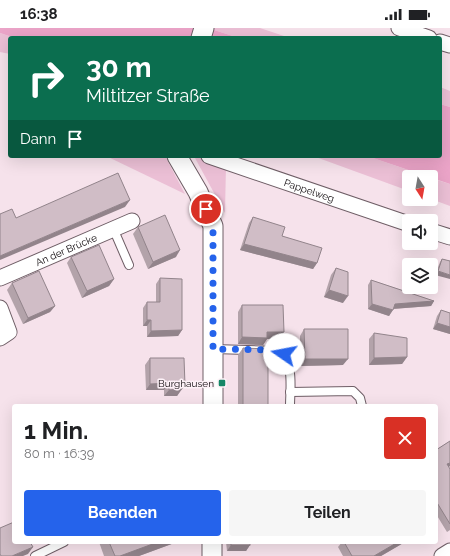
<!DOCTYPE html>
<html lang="de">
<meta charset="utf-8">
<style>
:root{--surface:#fff;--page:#f6f6f6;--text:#202124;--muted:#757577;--accent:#2563eb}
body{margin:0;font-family:Raleway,sans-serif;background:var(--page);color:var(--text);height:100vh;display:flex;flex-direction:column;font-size:15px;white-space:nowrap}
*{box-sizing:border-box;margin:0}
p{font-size:13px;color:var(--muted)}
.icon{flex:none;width:22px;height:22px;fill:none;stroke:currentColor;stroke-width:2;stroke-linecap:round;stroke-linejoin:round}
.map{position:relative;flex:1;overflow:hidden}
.side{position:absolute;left:12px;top:376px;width:426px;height:140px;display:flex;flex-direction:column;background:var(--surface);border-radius:4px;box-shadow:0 4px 16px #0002}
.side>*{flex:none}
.banner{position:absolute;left:8px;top:8px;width:434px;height:122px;border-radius:4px;box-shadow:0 4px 16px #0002;background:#0b6e4f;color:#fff;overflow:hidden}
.needle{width:26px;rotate:169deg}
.buttons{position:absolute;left:402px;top:142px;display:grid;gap:8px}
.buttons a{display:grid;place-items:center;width:36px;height:36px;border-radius:4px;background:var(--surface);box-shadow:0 4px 16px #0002;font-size:20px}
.pin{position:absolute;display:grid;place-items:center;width:34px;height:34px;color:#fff;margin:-17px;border:2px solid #fff;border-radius:50%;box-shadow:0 1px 4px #0007}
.me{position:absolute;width:44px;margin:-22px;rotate:282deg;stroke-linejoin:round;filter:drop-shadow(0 0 3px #0008)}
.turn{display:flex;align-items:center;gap:14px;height:84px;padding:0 12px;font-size:18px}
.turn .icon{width:52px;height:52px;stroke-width:2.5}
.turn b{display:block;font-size:28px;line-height:34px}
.then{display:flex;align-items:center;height:38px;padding:0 12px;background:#0003;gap:8px;font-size:15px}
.round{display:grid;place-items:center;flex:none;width:42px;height:42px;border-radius:4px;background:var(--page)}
.summary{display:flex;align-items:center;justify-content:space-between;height:68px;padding:0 12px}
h1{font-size:24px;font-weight:700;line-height:30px}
.button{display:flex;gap:8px;margin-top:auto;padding:8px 12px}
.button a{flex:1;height:46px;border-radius:4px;background:var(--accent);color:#fff;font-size:16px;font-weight:700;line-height:46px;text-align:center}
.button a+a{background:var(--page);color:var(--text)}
.status{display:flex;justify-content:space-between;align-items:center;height:28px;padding:0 20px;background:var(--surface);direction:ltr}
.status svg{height:11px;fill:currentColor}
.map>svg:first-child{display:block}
.green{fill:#ebbfd5}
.water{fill:#eba4c8}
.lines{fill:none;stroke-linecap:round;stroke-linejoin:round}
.service-casing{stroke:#6f5e66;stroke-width:10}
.minor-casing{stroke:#6f5e66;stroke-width:17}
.tertiary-casing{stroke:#6f5e66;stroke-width:21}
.service{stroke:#fff;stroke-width:8}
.minor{stroke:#fff;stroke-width:15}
.tertiary{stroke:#fff;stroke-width:19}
.wall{fill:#b3a3aa}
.shaded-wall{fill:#92848b}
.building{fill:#d0bdc6;stroke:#92848b}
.route{stroke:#2563eb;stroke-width:7;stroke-dasharray:0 12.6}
.poi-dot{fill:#168767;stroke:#fef2f8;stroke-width:1.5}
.labels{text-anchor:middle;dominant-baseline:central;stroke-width:3;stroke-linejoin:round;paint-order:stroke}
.street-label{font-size:10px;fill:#100a0d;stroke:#fef2f8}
.poi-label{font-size:10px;fill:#100a0d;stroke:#fef2f8;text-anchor:end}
</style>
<div class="status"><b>16:38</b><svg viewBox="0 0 49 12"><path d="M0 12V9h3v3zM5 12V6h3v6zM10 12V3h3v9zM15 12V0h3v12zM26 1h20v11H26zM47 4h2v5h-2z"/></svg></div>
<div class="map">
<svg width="450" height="528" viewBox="0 0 450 528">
<rect width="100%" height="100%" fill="#f6e2eb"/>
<g class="green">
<polygon points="208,0 260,0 290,10 239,10"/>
<polygon points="0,5 15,10 10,10 10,26 0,24"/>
<polygon points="440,59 450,63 450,79 440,76"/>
<polygon points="106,128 165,128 185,166"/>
<polygon points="198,128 226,137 225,185 195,130"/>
<polygon points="313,128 367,128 429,149 409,149 409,163"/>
<polygon points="431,150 450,156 450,178 431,171"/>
</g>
<g class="water">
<polygon points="0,0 208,0 239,10 15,10 0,5"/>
<polygon points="440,76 450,79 450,156 367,128 440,128"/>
</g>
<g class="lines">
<g class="service-casing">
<g id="service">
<polyline points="113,200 129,237"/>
<path d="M213 321 277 323C295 331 290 361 290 378"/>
<polyline points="290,364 353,363 360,370 362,378"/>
<polyline points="35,528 64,514"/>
</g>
</g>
<g class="minor-casing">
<g id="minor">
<polyline points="399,0 429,10"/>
<polyline points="440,14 450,17"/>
<path id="s1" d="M209 128 409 196"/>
<polyline points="431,203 450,209"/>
<path id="s2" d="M0 250 132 193"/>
<polyline points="0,280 9,304 0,310"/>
<polyline points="442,528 450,523"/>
</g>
</g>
<g class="tertiary-casing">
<g id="tertiary">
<polyline points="201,10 204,0"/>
<polyline points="177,128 198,164 213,198 213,378"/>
<polyline points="212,528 212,514"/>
</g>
</g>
<use href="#service" class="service"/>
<use href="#minor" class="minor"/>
<use href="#tertiary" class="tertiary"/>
</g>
<g class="wall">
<polygon points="253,189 282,208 317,235 313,241 240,222 249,195"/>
<polygon points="138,199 176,229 148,241 133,206"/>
<polygon points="71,229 114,251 109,258 82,270 67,235"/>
<polygon points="442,231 450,233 435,247 440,234"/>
<polygon points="336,240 343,275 324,269 331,247"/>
<polygon points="160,250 182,302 178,308 147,309 147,298 143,298 143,280 147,274 156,274 156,256"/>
<polygon points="371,252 434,273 431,278 393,281 389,288 368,281 368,257"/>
<polygon points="12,255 55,278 50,284 23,296 7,262"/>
<polygon points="242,277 284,304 279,311 267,311 263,317 238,316 238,284"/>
<polygon points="441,282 450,285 450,306 433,301 437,288"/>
<polygon points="304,301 343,337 300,338 300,308"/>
<polygon points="374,305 407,329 402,336 369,337 369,311"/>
<polygon points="243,320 268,378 238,378 238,327"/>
<polygon points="150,330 182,360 177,368 164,368 164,362 146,362 145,337"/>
<polygon points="450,413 450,438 449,439 450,441 450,502 447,504 436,486 436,422"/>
<polygon points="99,514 177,514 139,528 104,528"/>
<polygon points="226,514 250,514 250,517 246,523 227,523"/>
<polygon points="342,514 405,514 381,528 343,528 338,519"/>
</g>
<g class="shaded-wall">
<polygon points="130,172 125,179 0,232 0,228"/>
<polygon points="244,216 317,235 313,241 240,222"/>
<polygon points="180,222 176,229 148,241 153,234"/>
<polygon points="438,243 450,247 450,251 435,247"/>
<polygon points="114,251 109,258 82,270 87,263"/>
<polygon points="329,262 348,268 343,275 324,269"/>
<polygon points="434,273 431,278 391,281 395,276"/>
<polygon points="372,276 393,282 389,288 368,281"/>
<polygon points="55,278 50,284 23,296 28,290"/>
<polygon points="147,292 151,292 147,298 143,298"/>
<polygon points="437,295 450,299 450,306 433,301"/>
<polygon points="182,302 178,308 147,309 151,303"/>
<polygon points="267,304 284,304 279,311 267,311 263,317 238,316 242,309"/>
<polygon points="407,329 402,336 369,337 374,330"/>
<polygon points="305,331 348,331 343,337 300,338"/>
<polygon points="169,355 164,362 146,362 150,356"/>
<polygon points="182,357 185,357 177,368 164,368 169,362"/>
<polygon points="450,435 450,438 443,442 447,436"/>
<polygon points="29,514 37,514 25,519"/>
<polygon points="158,514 177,514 139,528 120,528"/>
<polygon points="398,514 405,514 381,528 374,528"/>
<polygon points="231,517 250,517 246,523 227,523"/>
<polygon points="33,519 28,526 23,528 12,528"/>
</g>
<g class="building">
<polygon points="118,145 130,172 0,228 0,186 12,181 16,190"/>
<polygon points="165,187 180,222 153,234 138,199"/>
<polygon points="253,189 285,199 282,208 322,220 317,235 244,216"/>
<polygon points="99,217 114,251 87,263 71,229"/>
<polygon points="442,231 450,233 450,247 438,243"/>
<polygon points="336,240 348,244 348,268 329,262"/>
<polygon points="39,243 55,278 28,290 12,255"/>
<polygon points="160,250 182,251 182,302 151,303 151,292 147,292 147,274 160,274"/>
<polygon points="371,252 434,273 395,276 393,282 372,276"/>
<polygon points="242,277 283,277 284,304 267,304 267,310 242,309"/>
<polygon points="441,282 450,285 450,299 437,295"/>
<polygon points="304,301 348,301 348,331 305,331"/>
<polygon points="374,305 407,310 407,329 374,330"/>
<polygon points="243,320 268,321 268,378 243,378"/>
<polygon points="150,330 184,330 185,357 182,357 182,361 169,362 169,355 150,356"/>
<polygon points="450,413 450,435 447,436 450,441 450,496 436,473 436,422"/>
<polygon points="14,494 14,514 30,514 33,519 12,528 1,528 0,526 0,500"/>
<polygon points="109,514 158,514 120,528 115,528"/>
<rect x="231" y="514" width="19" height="3"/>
<polygon points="344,514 398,514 374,528 352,528"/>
</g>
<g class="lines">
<polyline class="route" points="206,181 213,198 213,321 277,322 284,326"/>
</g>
<rect class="poi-dot" x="218" y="351" width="8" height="8" rx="2"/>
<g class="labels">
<g class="street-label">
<text stroke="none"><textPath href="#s1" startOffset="106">Pappelweg</textPath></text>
<text stroke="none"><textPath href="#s2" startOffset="72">An der Brücke</textPath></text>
</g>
<g class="poi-label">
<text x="214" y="355">Burghausen</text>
</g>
</g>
</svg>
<div class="buttons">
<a><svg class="needle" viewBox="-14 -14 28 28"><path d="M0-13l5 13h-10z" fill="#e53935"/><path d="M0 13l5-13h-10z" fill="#757577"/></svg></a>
<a><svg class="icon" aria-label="sound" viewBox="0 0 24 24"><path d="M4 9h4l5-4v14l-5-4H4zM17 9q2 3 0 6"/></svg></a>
<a><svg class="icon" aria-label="layers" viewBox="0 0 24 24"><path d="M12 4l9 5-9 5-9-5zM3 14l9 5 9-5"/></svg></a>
</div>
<div class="pin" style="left:206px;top:181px;background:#d93025"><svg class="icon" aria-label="arrive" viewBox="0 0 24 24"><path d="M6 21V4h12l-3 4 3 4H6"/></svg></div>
<svg class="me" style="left:284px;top:326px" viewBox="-20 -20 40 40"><circle r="19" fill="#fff"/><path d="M0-13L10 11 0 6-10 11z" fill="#2563eb"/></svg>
<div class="banner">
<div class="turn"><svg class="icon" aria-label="right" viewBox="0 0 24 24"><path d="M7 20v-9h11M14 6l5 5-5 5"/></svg><div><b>30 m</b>Miltitzer Straße</div></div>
<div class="then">Dann<svg class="icon" aria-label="arrive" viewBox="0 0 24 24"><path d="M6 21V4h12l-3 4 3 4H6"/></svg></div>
</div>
<section class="side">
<div class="summary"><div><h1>1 Min.</h1><p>80 m · 16:39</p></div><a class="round" style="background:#d93025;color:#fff"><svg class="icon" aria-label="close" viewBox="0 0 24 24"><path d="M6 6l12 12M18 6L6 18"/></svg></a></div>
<div class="button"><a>Beenden</a><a>Teilen</a></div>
</section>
</div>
